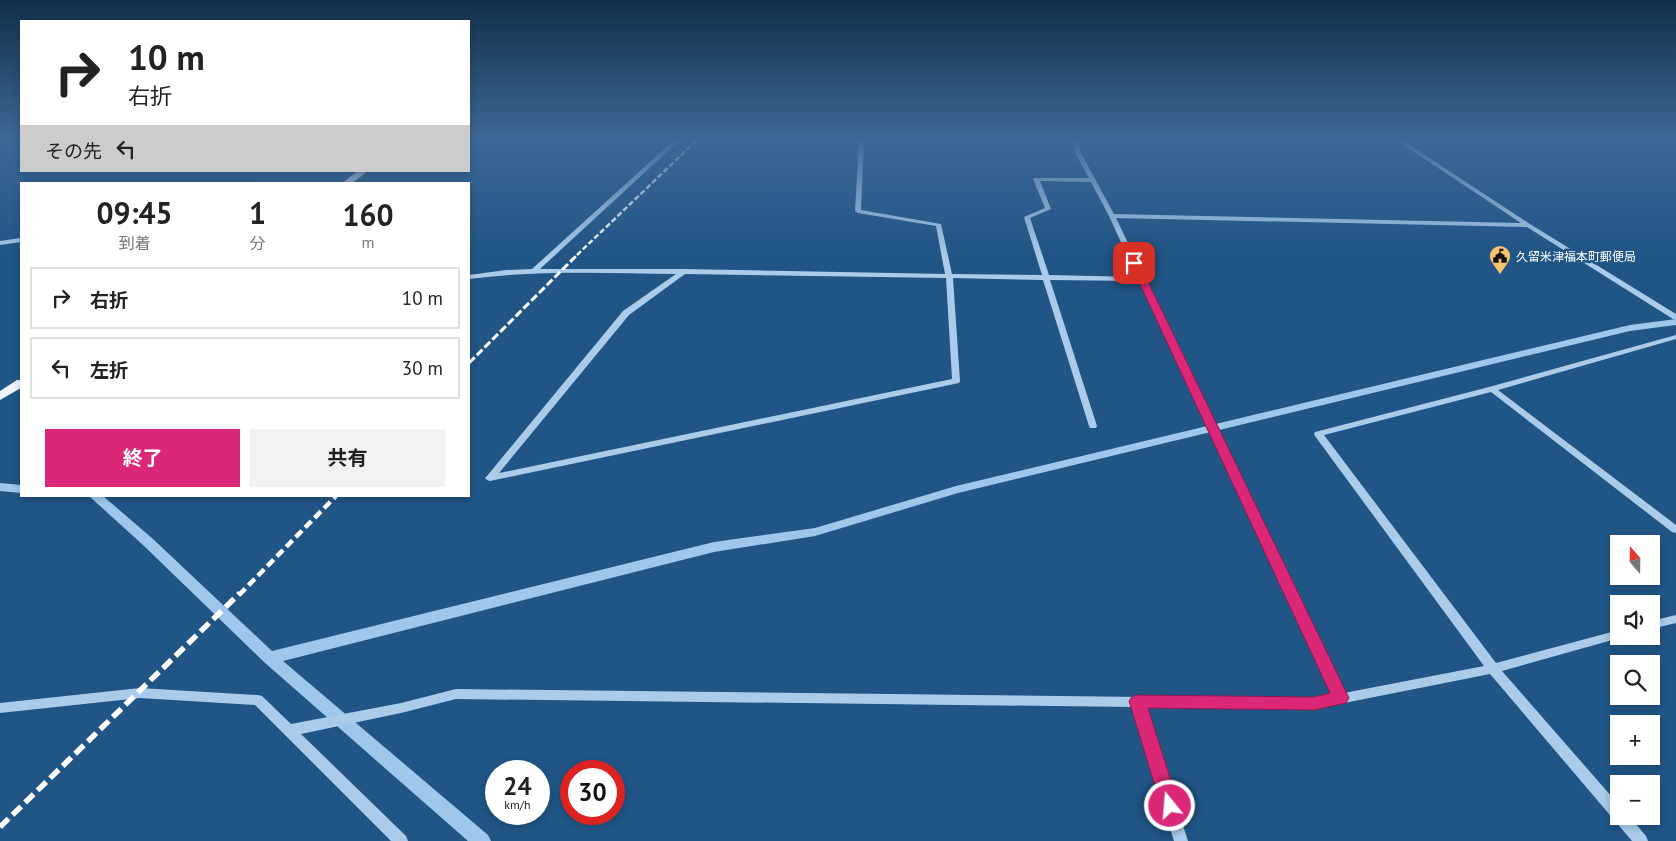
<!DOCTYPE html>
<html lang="ja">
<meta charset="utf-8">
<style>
:root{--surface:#fff;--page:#f2f2f2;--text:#222;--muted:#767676;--line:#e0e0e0;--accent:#db2777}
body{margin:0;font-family:"PT Sans","Noto Sans JP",sans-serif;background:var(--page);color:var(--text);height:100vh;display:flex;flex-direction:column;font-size:19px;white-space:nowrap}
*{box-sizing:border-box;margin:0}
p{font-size:16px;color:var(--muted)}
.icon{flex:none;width:28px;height:28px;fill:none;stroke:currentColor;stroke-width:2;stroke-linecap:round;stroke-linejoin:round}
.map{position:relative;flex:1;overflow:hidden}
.panel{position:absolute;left:20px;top:182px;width:450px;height:315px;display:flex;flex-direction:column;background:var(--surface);border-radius:0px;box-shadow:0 2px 8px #0003}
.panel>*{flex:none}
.banner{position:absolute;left:20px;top:20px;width:450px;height:152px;border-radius:0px;box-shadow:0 2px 8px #0003;background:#fff;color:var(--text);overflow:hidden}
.needle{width:32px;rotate:340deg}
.buttons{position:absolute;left:1610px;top:535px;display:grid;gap:10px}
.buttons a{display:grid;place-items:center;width:50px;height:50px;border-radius:0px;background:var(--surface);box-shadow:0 2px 8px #0003;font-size:25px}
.speed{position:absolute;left:485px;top:760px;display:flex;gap:10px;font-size:25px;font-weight:700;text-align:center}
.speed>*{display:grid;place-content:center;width:65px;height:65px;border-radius:50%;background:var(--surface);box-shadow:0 2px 8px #0003;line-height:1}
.speed small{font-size:12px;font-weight:400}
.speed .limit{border:8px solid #d22;background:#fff;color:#111}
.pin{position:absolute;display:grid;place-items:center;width:42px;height:42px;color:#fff;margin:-21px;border-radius:10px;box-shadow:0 2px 8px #0006}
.me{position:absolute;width:55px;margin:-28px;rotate:343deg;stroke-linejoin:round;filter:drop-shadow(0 0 4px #0008)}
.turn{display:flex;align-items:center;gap:18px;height:105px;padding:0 25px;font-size:22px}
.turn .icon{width:65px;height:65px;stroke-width:2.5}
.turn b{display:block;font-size:35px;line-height:42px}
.then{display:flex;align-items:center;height:48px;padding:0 25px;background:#0003;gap:10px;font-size:19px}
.eta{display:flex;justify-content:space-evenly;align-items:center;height:85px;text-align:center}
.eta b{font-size:30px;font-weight:700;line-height:35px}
.cta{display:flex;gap:10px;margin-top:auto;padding:10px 25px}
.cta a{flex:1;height:58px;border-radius:0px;background:var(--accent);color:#fff;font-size:20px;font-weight:700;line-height:58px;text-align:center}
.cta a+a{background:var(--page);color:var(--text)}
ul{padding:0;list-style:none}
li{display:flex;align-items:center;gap:15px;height:62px;margin:0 10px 8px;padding:0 15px;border:2px solid var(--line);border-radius:0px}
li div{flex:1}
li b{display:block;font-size:19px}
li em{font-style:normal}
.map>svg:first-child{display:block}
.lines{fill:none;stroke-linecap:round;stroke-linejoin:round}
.stream{fill:#9ec7eb;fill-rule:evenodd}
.minor{fill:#aaccea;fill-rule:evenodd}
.major{fill:#eef5fe;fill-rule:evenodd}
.rail-far3{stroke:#fff;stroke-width:2.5;stroke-dasharray:5.5 2.5;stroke-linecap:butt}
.rail-far2{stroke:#fff;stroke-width:3;stroke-dasharray:8 3;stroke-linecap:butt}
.rail-far1{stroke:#fff;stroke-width:4.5;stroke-dasharray:9 4.5;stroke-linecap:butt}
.rail{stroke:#fff;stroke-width:5.5;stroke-dasharray:12 5.5;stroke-linecap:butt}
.route{fill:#db2777;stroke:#8e194d}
.labels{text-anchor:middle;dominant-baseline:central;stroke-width:5;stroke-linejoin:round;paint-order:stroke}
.far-poi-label{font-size:12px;fill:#fff;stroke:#205586;text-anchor:start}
</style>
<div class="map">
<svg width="1676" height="841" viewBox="0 0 1676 841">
<rect width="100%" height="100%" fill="#205586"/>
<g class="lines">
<g class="stream">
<polygon points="1676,319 1676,325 1630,331 958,493 815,536 714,552 283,661 488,835 491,841 468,841 264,662 143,545 89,496 103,496 153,539 272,651 714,542 815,528 956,486 1630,325"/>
<polygon points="0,483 21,485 21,493 0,491"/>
</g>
<g class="minor">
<polygon points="0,140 13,140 10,142 0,142"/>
<path d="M674 140H680L540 269H684L945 274 936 226 858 213 855 211 859 140H864L861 210 941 224 952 274 1042 275 1024 217 1045 208 1033 179 1034 178H1089L1075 153 1074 140H1079L1081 153 1114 214 1521 223 1396 140H1402L1530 224 1676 314V319H1673L1527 227 1116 218 1344 693 1484 666 1315 436 1314 434 1315 432 1489 387 1676 335V339L1498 390 1676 525V533L1672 532 1491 392 1324 435 1496 663 1619 630V636L1623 637 1502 671 1619 805V816H1629L1646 836 1648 841H1632L1490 674 1314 709 1145 707 1188 841H1174L1133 707 456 699 401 713 301 734 406 836 408 841H391L255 705 140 698 0 713V703L140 688 258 695 262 696 291 724 401 703 456 689 1314 699 1333 695 1139 281 1050 280 1097 426 1096 428H1090L1089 426 1043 280 953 278 960 381 959 383 490 481 487 480 485 478 487 476 623 311 676 274C607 273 538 270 469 279V275L506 270 532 269ZM1040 181 1091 182 1109 216 1137 277 1049 275 1030 218 1051 209ZM685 274 946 278 952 379 499 473 629 315Z"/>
<polygon points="21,238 21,242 0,245 0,241"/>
<polygon points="1676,615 1676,623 1651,629 1651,621"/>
</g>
<g class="major">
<polygon points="358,171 368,171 351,184 341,184"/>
<polygon points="17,380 21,380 21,388 0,400 0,391"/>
</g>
<polyline class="rail-far3" points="577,255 697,140"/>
<polyline class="rail-far2" points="469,363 578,254"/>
<polyline class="rail-far1" points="239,595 336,496"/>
<polyline class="rail" points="0,827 240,593"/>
</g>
<linearGradient id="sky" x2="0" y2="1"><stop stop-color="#122f4a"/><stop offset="0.54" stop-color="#3c6895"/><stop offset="1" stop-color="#3c6895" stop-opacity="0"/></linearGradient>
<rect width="1676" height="257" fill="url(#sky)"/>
<polygon class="route" points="1131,261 1139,263 1349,698 1346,703 1314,710 1148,708 1179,806 1176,812 1170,814 1164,812 1161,806 1129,701 1132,697 1137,695 1314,697 1330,693 1130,263"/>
<defs>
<g id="civic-pin" transform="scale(1.125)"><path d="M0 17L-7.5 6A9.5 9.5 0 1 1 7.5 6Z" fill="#f7c46b" stroke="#205586"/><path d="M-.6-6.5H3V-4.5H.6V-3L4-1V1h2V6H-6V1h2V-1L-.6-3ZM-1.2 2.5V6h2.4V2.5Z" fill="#111"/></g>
</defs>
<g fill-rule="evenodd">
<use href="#civic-pin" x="1500" y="256"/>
</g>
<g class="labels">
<g class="far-poi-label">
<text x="1516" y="256">久留米津福本町郵便局</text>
</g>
</g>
</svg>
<div class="buttons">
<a><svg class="needle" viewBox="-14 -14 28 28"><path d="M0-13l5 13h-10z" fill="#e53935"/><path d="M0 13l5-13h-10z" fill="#767676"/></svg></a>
<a><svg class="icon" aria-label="sound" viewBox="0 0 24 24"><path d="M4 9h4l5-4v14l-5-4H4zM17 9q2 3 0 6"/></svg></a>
<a><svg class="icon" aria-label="search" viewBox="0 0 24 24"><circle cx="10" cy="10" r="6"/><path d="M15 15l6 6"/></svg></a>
<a>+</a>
<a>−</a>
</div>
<div class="speed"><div>24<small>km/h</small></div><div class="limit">30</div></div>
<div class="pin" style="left:1134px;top:263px;background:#d93025"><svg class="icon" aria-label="arrive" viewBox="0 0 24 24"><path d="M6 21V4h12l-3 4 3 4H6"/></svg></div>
<svg class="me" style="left:1170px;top:806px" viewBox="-20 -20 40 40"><circle r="17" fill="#db2777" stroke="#fff" stroke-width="3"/><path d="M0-11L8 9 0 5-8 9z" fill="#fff"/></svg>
<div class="banner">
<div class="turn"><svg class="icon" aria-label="right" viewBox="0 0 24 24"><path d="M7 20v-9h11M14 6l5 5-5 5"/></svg><div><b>10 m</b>右折</div></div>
<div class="then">その先<svg class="icon" aria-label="left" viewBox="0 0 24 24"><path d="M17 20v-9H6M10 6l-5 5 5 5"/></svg></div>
</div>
<section class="panel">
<div class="eta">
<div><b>09:45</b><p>到着</p></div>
<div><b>1</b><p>分</p></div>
<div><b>160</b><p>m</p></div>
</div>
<ul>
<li><svg class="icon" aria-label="right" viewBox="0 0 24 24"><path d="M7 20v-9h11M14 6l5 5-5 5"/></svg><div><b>右折</b></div><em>10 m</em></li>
<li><svg class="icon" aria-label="left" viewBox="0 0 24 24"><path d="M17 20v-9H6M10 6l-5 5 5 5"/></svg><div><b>左折</b></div><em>30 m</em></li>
</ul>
<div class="cta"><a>終了</a><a>共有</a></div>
</section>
</div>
